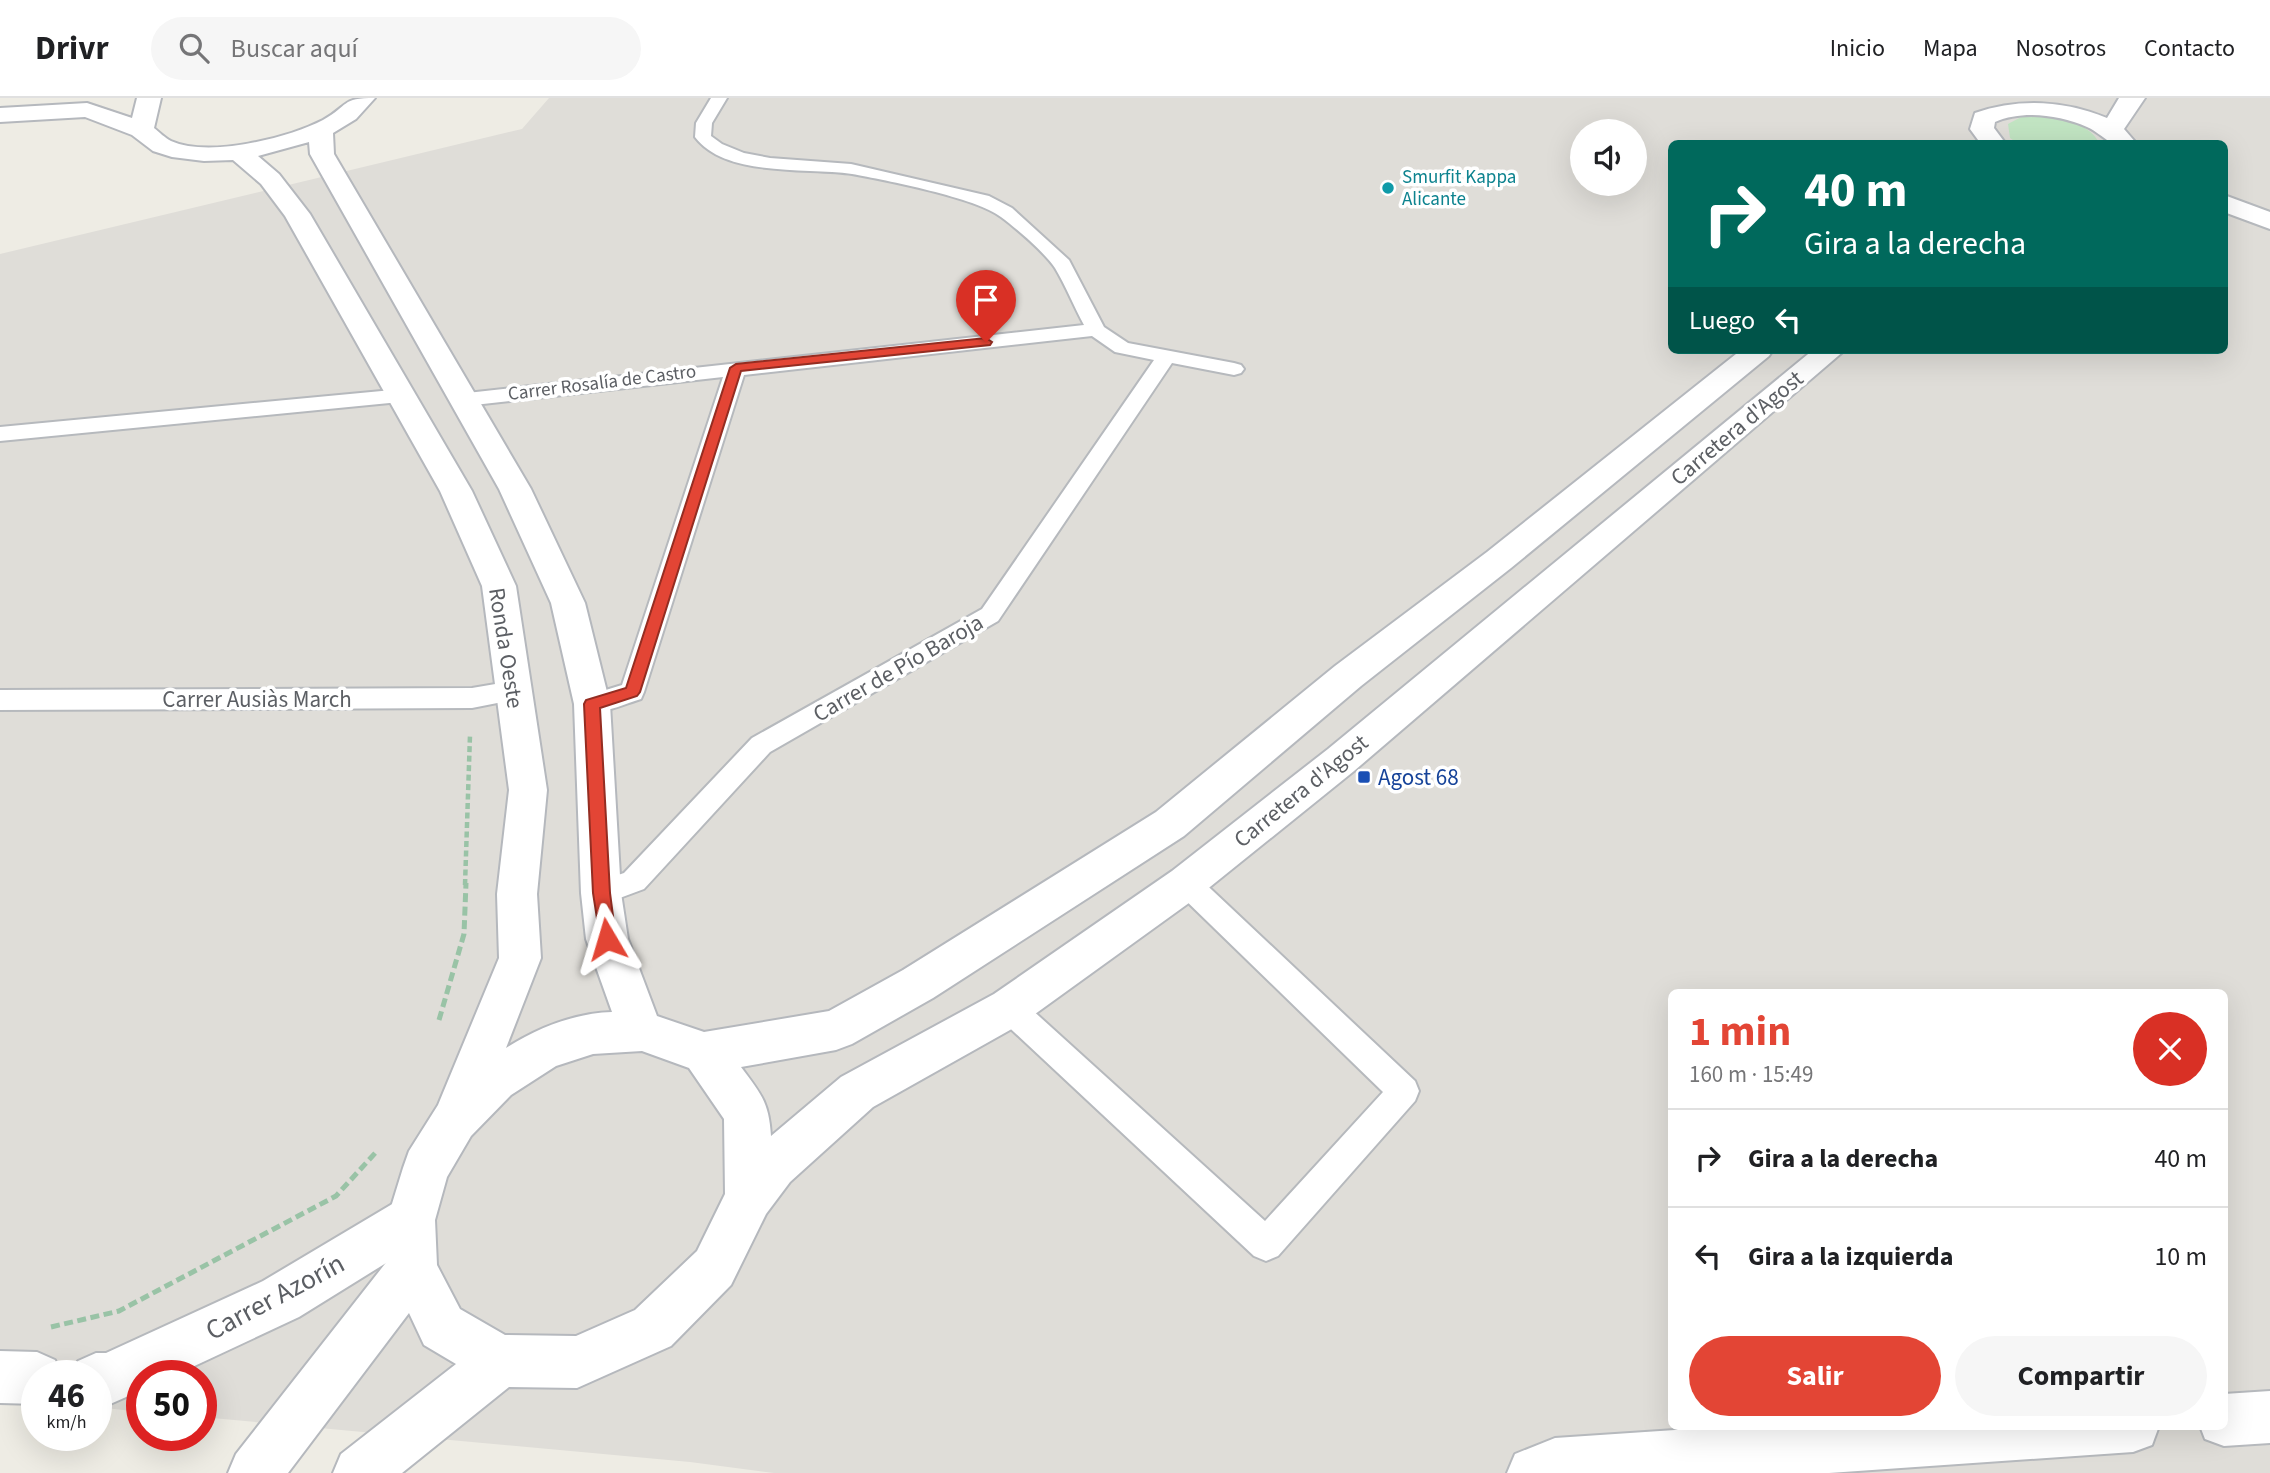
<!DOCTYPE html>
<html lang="es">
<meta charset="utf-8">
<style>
:root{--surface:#fff;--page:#f6f6f6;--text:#202124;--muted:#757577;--line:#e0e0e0;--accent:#e34535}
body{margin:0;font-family:"Source Sans 3",sans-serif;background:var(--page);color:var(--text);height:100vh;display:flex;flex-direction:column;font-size:26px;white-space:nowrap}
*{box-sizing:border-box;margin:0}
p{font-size:23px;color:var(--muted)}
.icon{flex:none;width:38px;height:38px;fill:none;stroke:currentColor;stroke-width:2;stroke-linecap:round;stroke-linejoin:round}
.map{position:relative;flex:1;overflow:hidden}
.drawer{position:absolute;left:1668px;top:891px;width:560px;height:441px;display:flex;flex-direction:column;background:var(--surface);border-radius:10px;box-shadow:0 7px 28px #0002}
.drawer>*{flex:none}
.top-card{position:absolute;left:1668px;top:42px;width:560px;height:214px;border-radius:10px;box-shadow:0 7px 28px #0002;background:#00695c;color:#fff;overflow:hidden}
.controls{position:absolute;left:1570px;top:21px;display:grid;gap:14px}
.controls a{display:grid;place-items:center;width:77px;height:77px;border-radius:50%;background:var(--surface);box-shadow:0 7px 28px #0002;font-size:35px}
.speed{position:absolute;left:21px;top:1262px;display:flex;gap:14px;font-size:35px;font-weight:700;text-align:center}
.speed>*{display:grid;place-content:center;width:91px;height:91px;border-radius:50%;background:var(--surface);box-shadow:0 7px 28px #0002;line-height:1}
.speed small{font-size:18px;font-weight:400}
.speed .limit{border:10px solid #d22;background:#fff;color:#111}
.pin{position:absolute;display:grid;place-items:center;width:60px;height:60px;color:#fff;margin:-72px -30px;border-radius:50% 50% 50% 0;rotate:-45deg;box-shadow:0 0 7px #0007}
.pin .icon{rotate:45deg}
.me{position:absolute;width:77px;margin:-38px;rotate:353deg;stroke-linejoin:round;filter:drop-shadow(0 0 5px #0008)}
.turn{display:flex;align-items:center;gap:24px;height:147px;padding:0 21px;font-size:32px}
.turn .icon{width:91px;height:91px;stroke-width:2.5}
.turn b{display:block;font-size:49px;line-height:60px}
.then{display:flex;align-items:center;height:66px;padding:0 21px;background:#0003;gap:14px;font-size:26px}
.round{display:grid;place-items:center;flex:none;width:74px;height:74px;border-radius:37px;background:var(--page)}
.overview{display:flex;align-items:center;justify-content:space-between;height:119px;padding:0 21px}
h1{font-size:42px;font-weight:700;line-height:52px;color:var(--accent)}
.primary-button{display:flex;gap:14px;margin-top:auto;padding:14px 21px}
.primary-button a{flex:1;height:80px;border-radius:42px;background:var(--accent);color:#fff;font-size:28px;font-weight:700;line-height:80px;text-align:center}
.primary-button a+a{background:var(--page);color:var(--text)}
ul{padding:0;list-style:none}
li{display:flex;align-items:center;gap:21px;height:98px;padding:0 21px;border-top:2px solid var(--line)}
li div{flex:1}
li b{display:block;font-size:26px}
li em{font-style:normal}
header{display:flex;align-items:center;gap:42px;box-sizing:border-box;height:98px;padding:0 35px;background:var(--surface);border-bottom:2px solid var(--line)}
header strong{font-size:33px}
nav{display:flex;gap:38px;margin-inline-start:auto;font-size:24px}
.search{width:490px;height:63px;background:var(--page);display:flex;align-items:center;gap:18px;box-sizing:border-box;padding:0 24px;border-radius:38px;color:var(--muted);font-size:26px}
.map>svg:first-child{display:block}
.industrial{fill:#dfddd8;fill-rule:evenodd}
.green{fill:#c1e4c2}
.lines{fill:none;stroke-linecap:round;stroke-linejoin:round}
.lane-casing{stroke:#b6b9bd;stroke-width:4}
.street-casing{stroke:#b6b9bd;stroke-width:4}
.secondary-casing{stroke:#b5b8bd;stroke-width:4}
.path-far1{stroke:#99c3a6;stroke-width:4.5;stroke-dasharray:6 3.5;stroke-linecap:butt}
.path{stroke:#99c3a6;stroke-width:5;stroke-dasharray:9 4.5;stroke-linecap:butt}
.lane{fill:#fff;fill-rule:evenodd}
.street{fill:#fff;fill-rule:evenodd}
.secondary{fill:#fff;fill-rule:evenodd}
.route{fill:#e34535;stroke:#942d22;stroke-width:2}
.culture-dot{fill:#0f9aa8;stroke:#fff;stroke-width:2.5}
.transit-dot{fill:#1a4fb4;stroke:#fff;stroke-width:2.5}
.labels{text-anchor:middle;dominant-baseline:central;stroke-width:7;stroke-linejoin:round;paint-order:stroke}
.far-culture-label{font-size:19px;fill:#0d838f;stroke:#fff;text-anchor:start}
.far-street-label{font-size:19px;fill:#5c5f64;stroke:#fff}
.street-label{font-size:23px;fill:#5c5f64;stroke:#fff}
.transit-label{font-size:23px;fill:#164399;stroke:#fff;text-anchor:start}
.near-street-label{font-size:28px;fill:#5c5f64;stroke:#fff}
</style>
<header>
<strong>Drivr</strong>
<div class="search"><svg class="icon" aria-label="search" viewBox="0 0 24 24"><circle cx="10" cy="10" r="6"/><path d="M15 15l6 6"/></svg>Buscar aquí</div>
<nav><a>Inicio</a><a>Mapa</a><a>Nosotros</a><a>Contacto</a></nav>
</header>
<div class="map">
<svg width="2270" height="1375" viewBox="0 0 2270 1375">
<rect width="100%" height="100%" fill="#eeece4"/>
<path class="industrial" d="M549 0H2270V1375H774L690 1364 201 1319V1278H142V1314L96 1309V1278H37L0 1301V156L522 31ZM1582 33H1634V86H1582ZM1671 46H2224V252H1671ZM1671 894H2224V1328H1671Z"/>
<path class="green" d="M2036 17C2057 19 2089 24 2099 45H2017L2010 40 2008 26 2023 18Z"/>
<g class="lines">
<g class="lane-casing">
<g id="lane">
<path d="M711 0H727L712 25 711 38 722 46 744 55 770 60 851 66 989 98 1012 110 1069 162 1104 229 1128 245 1234 265 1241 267 1244 271 1241 275 1234 277 1172 265 998 523 770 654 644 791 601 807 591 804 587 795 591 786 624 775 752 640 982 511 1154 262 1115 254 1092 238 744 277 644 594 641 601C624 606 600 618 583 613L579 606 583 599 622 587 723 279 465 308 458 306 455 301 458 296 1084 227C1074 209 1066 188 1055 170 1045 155 1016 130 1001 119 977 100 885 82 852 76 807 69 726 80 695 39L696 25Z"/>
<polygon points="403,291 410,293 413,298 410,303 0,343 0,329"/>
<polygon points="513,583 522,586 525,593 522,600 472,610 0,612 0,592 472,590"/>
<polygon points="1186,773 1196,777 1415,983 1419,993 1415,1003 1278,1158 1266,1163 1254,1158 999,920 994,910 999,900 1009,896 1019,900 1265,1123 1383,994 1176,793 1172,785 1176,777"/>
</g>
</g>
<g class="street-casing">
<g id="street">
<polygon points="2224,97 2270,114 2270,131 2224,114"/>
<polygon points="411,1098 428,1105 435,1122 428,1139 299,1219 173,1278 142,1278 142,1292 108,1307 96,1307 96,1278 72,1278 78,1263 96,1255 106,1255 263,1183 394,1105"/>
<polygon points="0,1253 37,1254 55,1262 62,1278 37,1278 37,1306 0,1305"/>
<polygon points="2270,1293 2270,1345 2224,1348 2205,1341 2200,1328 2224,1328 2224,1296"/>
<polygon points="1735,1328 2159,1328 2152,1347 2133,1354 1829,1375 1507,1375 1515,1356 1555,1340"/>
</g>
</g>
<g class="secondary-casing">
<g id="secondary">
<path d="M137 0H161L154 30C159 34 165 40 171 43 209 60 288 40 323 22 350 7 340 0 375 0L356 21 333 35 334 56 531 391 585 505 610 606 621 795 628 841 657 918 704 934 829 913 903 872 1156 714 1335 568 1487 454 1741 252H1773L1769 258 1511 470 1361 588 1184 738 933 900 852 946 836 952 741 969C761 996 769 1004 771 1038L841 979 994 896 1172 773 1328 651 1813 252H1845L1354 673 1200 797 1024 924 873 1009 790 1084 766 1116 731 1187 671 1248 577 1290 509 1289 402 1375H333L341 1356 456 1266 424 1247 409 1215 288 1375H228L236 1356 388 1162 387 1122 403 1070 409 1053 438 1007 499 860 497 796 509 692 482 488 440 393 285 118 261 86 233 62 204 63 172 59 153 53 132 37 85 19 0 24V10L87 5 132 20ZM309 44 310 56 499 391 551 505 574 606 581 795 586 841 612 914C575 915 537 930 506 950L541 860 537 796 547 692 516 488 472 393 310 116 279 76 258 58ZM642 953 689 970 724 1021 725 1096 697 1153 635 1212 576 1238 505 1237 460 1211 437 1167 435 1122 447 1079 471 1038 511 997 556 968 593 956Z"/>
<path d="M2119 0H2145L2124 31 2137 46C2129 46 2116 48 2110 44 2102 39 2096 33 2087 29 2059 17 2023 12 1995 24L1994 30 2006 46H1981L1970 31 1975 15C2018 0 2064 2 2107 20Z"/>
</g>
</g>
<polyline class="path-far1" points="465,787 470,637"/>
<g class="path">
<polyline points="439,922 464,836 466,785"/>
<polyline points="51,1229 119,1213 336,1098 377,1053"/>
</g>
<use href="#lane" class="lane"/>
<use href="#street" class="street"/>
<use href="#secondary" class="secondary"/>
</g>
<polygon class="route" points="986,240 992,244 990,247 741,273 640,594 637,598 600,610 610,795 616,841 613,846 607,849 601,846 593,795 584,606 586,602 626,590 730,270 736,266"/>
<circle class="culture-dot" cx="1388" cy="90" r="7"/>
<rect class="transit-dot" x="1357" y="672" width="14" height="14" rx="3.5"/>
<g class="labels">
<g class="far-culture-label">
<text x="1402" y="79">Smurfit Kappa<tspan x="1402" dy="22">Alicante</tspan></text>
</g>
<g class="far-street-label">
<text transform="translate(602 285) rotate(-7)">Carrer Rosalía de Castro</text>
</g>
<g class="street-label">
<text transform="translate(1737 330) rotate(-40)">Carretera d'Agost</text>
<text transform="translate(506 550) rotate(81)">Ronda Oeste</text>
<text transform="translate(898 570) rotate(-30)">Carrer de Pío Baroja</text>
<text x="257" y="601">Carrer Ausiàs March</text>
<text transform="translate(1301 693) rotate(-39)">Carretera d'Agost</text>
</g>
<g class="transit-label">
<text x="1378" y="679">Agost 68</text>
</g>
<g class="near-street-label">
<text transform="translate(275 1199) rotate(-28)">Carrer Azorín</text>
</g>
</g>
</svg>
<div class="controls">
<a><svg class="icon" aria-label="sound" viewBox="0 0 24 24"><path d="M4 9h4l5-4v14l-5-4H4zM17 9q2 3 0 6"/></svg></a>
</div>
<div class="speed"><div>46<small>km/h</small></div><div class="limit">50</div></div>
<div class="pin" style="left:986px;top:244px;background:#d93025"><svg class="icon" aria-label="arrive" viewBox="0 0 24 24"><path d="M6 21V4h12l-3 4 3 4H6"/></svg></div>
<svg class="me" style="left:607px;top:841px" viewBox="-20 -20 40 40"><path d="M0-17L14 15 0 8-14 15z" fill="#e34535" stroke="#fff" stroke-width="4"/></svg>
<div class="top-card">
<div class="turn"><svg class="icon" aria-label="right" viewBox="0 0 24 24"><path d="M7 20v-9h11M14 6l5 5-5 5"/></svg><div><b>40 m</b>Gira a la derecha</div></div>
<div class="then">Luego<svg class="icon" aria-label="left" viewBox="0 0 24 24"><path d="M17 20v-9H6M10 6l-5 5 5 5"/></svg></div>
</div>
<section class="drawer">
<div class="overview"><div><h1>1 min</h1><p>160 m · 15:49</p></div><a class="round" style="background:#d93025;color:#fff"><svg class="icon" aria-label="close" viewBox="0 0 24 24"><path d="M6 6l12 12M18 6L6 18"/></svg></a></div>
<ul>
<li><svg class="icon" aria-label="right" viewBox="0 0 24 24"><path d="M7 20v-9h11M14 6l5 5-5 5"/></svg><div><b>Gira a la derecha</b></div><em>40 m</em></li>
<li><svg class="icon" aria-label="left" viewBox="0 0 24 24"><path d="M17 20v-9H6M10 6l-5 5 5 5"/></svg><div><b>Gira a la izquierda</b></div><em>10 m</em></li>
</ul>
<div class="primary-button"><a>Salir</a><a>Compartir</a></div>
</section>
</div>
